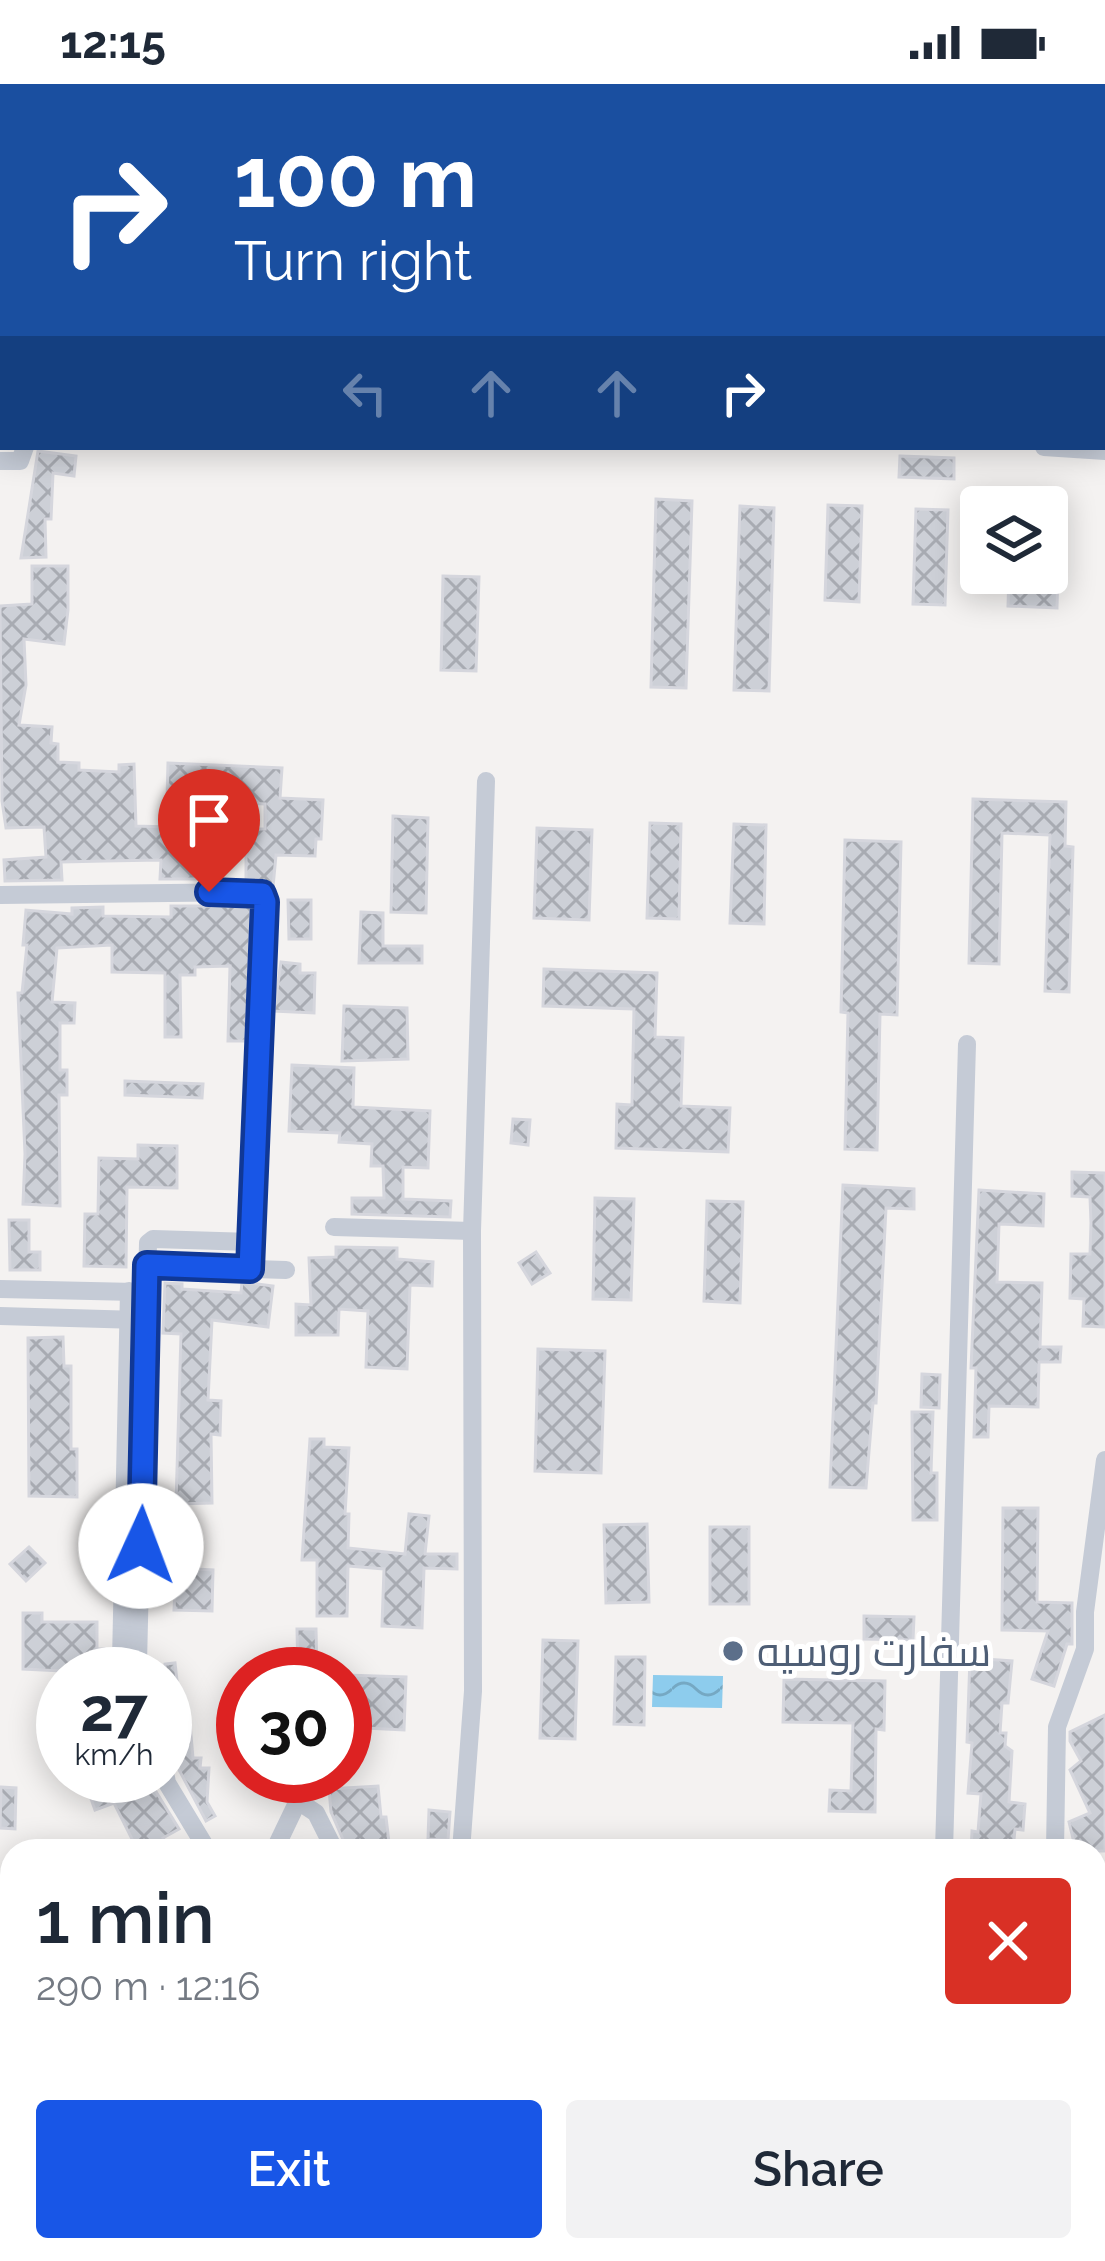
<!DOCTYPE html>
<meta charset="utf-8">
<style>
:root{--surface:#fff;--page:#f2f2f3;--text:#1f2937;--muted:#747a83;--accent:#1856e7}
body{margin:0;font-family:Raleway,Cairo,sans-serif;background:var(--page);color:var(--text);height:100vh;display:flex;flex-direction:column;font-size:45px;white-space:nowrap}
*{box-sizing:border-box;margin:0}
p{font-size:39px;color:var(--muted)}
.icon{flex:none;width:66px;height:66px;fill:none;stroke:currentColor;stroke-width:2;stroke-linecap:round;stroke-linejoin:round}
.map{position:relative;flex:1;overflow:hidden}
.side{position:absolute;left:0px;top:1755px;width:1107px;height:423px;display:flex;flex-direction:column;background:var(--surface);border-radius:36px 36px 0 0;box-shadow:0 6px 30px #0003}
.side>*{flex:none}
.guide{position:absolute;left:0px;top:0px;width:1107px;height:366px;box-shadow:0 6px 30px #0003;background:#1a4fa0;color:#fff;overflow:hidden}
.tools{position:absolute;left:960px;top:402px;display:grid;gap:24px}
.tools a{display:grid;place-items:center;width:108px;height:108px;border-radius:12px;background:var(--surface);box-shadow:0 6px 30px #0003;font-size:60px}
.speed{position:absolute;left:36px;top:1563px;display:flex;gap:24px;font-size:60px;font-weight:700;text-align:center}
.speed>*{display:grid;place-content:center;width:156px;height:156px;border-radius:50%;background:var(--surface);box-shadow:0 6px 30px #0003;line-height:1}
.speed small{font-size:30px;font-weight:400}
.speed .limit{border:18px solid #d22;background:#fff;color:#111}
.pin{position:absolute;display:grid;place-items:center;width:102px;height:102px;color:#fff;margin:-123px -51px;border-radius:50% 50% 50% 0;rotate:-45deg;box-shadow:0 0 12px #0007}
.pin .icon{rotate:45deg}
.me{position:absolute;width:132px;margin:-66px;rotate:2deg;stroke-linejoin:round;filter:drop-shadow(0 0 9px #0008)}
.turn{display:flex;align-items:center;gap:42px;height:252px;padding:0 36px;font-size:54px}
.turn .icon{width:156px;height:156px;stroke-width:2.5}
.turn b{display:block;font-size:84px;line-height:102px}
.lanes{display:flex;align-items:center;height:114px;padding:0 36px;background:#0003;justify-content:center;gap:60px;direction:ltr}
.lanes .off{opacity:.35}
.round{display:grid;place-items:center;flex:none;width:126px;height:126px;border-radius:12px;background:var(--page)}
.head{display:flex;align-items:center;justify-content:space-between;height:204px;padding:0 36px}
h1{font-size:72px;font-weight:600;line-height:90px}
.cta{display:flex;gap:24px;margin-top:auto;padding:24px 36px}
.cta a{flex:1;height:138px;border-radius:12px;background:var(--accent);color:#fff;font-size:48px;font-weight:600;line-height:138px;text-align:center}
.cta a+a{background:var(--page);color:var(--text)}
.status{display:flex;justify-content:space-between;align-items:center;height:84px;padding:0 60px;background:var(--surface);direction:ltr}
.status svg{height:33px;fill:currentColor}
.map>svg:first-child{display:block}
.water{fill:url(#water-waves)}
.building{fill:url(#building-cross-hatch);stroke:#d5d6dd;stroke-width:3}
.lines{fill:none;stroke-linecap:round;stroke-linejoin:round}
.street{stroke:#c5cbd6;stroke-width:18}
.secondary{stroke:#c4ccda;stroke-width:27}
.route-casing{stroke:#103896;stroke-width:30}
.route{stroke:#1856e7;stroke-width:21}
.service-dot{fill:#5c6f8a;stroke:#fff;stroke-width:4.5}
.labels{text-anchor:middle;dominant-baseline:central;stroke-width:10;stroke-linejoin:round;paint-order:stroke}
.service-label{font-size:42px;fill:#4e5e75;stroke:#fff;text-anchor:start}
</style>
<div class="status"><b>12:15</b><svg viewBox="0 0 49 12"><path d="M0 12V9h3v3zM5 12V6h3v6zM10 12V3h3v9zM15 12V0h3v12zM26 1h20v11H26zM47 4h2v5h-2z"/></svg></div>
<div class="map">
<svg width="1105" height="2177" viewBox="0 0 1105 2177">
<defs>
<pattern id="water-waves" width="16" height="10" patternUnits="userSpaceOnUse" patternTransform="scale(3)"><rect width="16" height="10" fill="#8dcced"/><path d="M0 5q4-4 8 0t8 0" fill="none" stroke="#75a8c3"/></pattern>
<pattern id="building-cross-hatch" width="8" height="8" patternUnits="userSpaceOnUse" patternTransform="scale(3)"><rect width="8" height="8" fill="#cdd0d7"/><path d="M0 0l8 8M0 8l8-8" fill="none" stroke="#a8abb2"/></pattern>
</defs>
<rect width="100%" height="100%" fill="#f4f2f1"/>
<polygon class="water" points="653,1591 723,1592 722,1624 652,1623"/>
<g class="building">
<polygon points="38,367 76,372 74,392 53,389 51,435 45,435 46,473 21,474"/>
<polygon points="900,372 954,374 954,395 899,393"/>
<polygon points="656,415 692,417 686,604 651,603"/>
<polygon points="828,421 862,422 859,518 825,516"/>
<polygon points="740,422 774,424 769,607 734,606"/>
<polygon points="916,425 948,426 945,521 913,520"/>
<polygon points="32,482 68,482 68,526 64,560 24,555 26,601 19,641 52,643 51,659 58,660 58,678 79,679 79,686 119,688 119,681 134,680 136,742 201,744 201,795 160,795 161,776 104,777 61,778 62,796 5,797 4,776 46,773 44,743 6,744 2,717 0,522 32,520"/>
<polygon points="1009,489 1058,489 1057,524 1008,522"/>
<polygon points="443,492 479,493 476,587 441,586"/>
<polygon points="168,679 282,684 280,714 323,716 321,755 316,755 315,772 276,771 273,803 265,797 246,795 246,745 265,745 265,720 167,715"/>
<polygon points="973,715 1066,718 1065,762 1073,763 1069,908 1045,907 1050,751 1002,749 999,880 969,879"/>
<polygon points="393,732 428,734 426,829 391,828"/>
<polygon points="650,739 681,740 679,835 647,834"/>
<polygon points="734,740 766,741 764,840 730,839"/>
<polygon points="537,744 592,746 589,836 534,834"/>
<polygon points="845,756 901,758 897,931 880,930 877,1066 845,1065 848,929 841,928"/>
<polygon points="288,816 311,816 311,855 289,855"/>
<polygon points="171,822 251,822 246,957 228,957 230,882 195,883 195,891 180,891 181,953 165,953 165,889 112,888 112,861 57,864 52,918 75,919 74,939 60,939 60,986 67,986 67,1011 59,1011 60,1122 23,1120 25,1070 18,909 22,909 27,861 23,861 26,826 72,830 72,824 103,823 103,832 171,833"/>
<polygon points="361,828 383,829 383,862 422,862 422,879 359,879"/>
<polygon points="281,878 300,880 300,889 315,889 314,929 274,927"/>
<polygon points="544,885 657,889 655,953 683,954 681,1022 730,1024 728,1068 616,1064 617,1020 632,1021 634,925 543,922"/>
<polygon points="344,922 407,924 408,975 342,977"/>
<polygon points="292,981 354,984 353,1023 430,1027 428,1084 403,1083 403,1115 451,1117 450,1133 352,1130 352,1114 384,1114 383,1082 371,1082 372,1060 339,1058 340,1049 289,1047"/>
<polygon points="125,997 203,1000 202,1014 125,1011"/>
<polygon points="513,1035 530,1036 528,1061 511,1059"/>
<polygon points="138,1061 177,1062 177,1104 127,1103 126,1183 84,1182 85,1130 98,1130 99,1074 138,1075"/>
<polygon points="1072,1088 1105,1089 1105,1243 1083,1242 1084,1215 1070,1214 1071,1170 1090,1170 1091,1139 1090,1113 1072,1112"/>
<polygon points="843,1101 914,1105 914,1125 886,1124 876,1319 873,1319 866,1404 830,1403"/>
<polygon points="979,1106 1044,1110 1043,1142 999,1140 997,1198 1042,1199 1040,1263 1061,1263 1060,1278 1039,1278 1038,1323 989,1322 988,1353 974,1353 976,1284 971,1284"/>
<polygon points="595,1114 634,1115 631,1216 593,1215"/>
<polygon points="707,1117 743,1118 740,1219 704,1217"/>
<polygon points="9,1136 29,1136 29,1168 40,1168 40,1186 10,1186"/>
<polygon points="336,1163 397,1164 397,1175 433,1178 432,1202 410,1201 407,1285 366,1283 368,1227 339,1225 338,1251 296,1251 296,1220 311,1221 309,1174 336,1173"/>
<polygon points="536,1168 550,1189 532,1200 519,1179"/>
<polygon points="242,1198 273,1202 268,1243 212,1236 208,1316 221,1317 220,1351 211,1350 212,1419 176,1420 181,1250 163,1249 165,1199 182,1200 182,1205 241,1209"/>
<polygon points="63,1253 64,1282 71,1282 71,1365 77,1365 77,1413 29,1412 28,1254"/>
<polygon points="538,1265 605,1267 601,1389 535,1387"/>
<polygon points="922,1290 940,1291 939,1324 921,1323"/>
<polygon points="912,1328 933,1328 931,1389 937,1389 937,1436 913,1436"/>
<polygon points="310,1355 324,1355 324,1363 349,1364 345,1430 349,1430 348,1464 405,1470 409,1430 429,1432 425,1470 457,1470 457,1485 424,1484 422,1544 382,1542 384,1485 348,1482 347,1532 317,1532 317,1476 302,1476"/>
<polygon points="1003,1424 1038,1424 1037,1518 1072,1519 1072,1560 1067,1560 1054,1602 1032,1595 1048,1547 1002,1546"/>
<polygon points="158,1429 188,1429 187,1470 158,1470"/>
<polygon points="647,1440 649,1518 606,1519 604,1441"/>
<rect x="710" y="1443" width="39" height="77"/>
<polygon points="29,1463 45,1479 26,1497 10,1480"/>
<polygon points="176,1484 213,1486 212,1527 174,1526"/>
<polygon points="23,1529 42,1529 42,1538 97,1538 97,1565 104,1565 103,1589 23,1585"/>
<polygon points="864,1532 914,1533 913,1556 864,1555"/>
<polygon points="297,1545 316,1545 317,1590 298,1590"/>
<polygon points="543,1556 578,1557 575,1655 540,1654"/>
<polygon points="616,1573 645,1573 644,1641 614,1640"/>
<polygon points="970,1574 1012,1577 1008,1619 1002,1619 1000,1649 1006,1649 1005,1662 1012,1667 1009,1718 1025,1720 1023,1746 1015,1745 1013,1767 971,1767 972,1747 978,1748 981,1710 968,1709 972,1659 967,1658"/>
<polygon points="175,1579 182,1641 190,1640 193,1674 201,1674 200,1684 209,1684 207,1718 215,1732 206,1737 176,1680 168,1675 165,1580"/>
<polygon points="345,1591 406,1593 404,1646 345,1643"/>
<polygon points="784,1595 885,1597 884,1646 876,1645 875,1728 829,1727 830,1706 851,1707 853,1639 783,1638"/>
<polygon points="63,1614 63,1654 45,1624"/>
<polygon points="1105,1631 1105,1767 1076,1767 1069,1738 1090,1729 1070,1686 1081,1677 1070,1657 1070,1648"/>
<polygon points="121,1692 129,1702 152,1692 155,1706 179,1745 163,1754 167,1762 157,1767 113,1767 133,1757 114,1719 95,1726 89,1709"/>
<polygon points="378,1702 381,1733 386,1733 390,1767 348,1767 331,1728 329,1705"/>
<polygon points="1,1703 16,1704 15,1745 0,1744"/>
<polygon points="429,1726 450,1728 448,1756 428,1755"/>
</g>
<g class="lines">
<g class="street">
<polyline points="120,0 121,3"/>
<polyline points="303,0 304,3"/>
<polyline points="623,0 623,3"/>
<polyline points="902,0 902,3"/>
<polyline points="1104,87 1105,87"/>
<polyline points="1044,363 1105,367"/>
<polyline points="0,377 20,377 25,363"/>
<polyline points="0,811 254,808 262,810 265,818 251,1185 147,1181"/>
<polyline points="334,1143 472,1147"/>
<polyline points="251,1185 286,1186"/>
<polyline points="0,1205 136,1208"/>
<polyline points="0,1232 139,1236"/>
<polyline points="129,1590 138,1579 148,1159 153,1155 252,1158"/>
<polyline points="129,1590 121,1577 129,1207"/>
<polyline points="165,1688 167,1699 208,1767"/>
<polyline points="274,1767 296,1721 301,1719 316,1729 335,1767"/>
<polyline points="461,1767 473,1607 472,1147 486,697"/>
<polyline points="944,1767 967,960"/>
<polyline points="1055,1767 1057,1643 1085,1565 1085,1528 1105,1376"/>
<polyline points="0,1986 12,1982"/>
</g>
<g class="secondary">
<polyline points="332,3 347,0"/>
<polyline points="0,73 3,73"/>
<polyline points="0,2145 12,2145"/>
<polyline points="857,2166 1105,2171"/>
</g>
</g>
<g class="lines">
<g class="route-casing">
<polyline id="route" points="141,1462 147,1181 250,1185 265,818 262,810 209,808"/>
</g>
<use href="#route" class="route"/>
</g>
<circle class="service-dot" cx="733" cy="1567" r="12"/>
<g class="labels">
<g class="service-label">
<text x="757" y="1567">سفارت روسیه</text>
</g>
</g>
</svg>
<div class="tools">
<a><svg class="icon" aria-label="layers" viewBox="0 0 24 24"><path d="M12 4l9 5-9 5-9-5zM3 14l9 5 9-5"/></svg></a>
</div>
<div class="speed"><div>27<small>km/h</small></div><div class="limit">30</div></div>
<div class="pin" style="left:209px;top:808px;background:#d93025"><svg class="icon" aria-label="arrive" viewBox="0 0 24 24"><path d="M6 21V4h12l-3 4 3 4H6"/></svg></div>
<svg class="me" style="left:141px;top:1462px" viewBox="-20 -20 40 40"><circle r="19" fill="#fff"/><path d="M0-13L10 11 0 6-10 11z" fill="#1856e7"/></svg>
<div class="guide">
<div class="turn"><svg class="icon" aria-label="right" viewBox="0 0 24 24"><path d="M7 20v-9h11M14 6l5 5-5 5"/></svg><div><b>100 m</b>Turn right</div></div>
<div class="lanes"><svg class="icon off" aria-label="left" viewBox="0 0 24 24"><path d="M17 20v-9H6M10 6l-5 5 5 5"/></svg><svg class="icon off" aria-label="ahead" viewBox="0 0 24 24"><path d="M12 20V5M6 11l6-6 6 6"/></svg><svg class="icon off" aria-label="ahead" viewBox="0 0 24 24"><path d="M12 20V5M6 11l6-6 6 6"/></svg><svg class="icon" aria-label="right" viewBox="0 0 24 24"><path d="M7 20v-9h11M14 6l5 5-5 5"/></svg></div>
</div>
<section class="side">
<div class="head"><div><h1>1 min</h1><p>290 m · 12:16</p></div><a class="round" style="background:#d93025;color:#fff"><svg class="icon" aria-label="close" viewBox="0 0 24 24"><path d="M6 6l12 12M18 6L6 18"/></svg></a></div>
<div class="cta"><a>Exit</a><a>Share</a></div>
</section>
</div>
